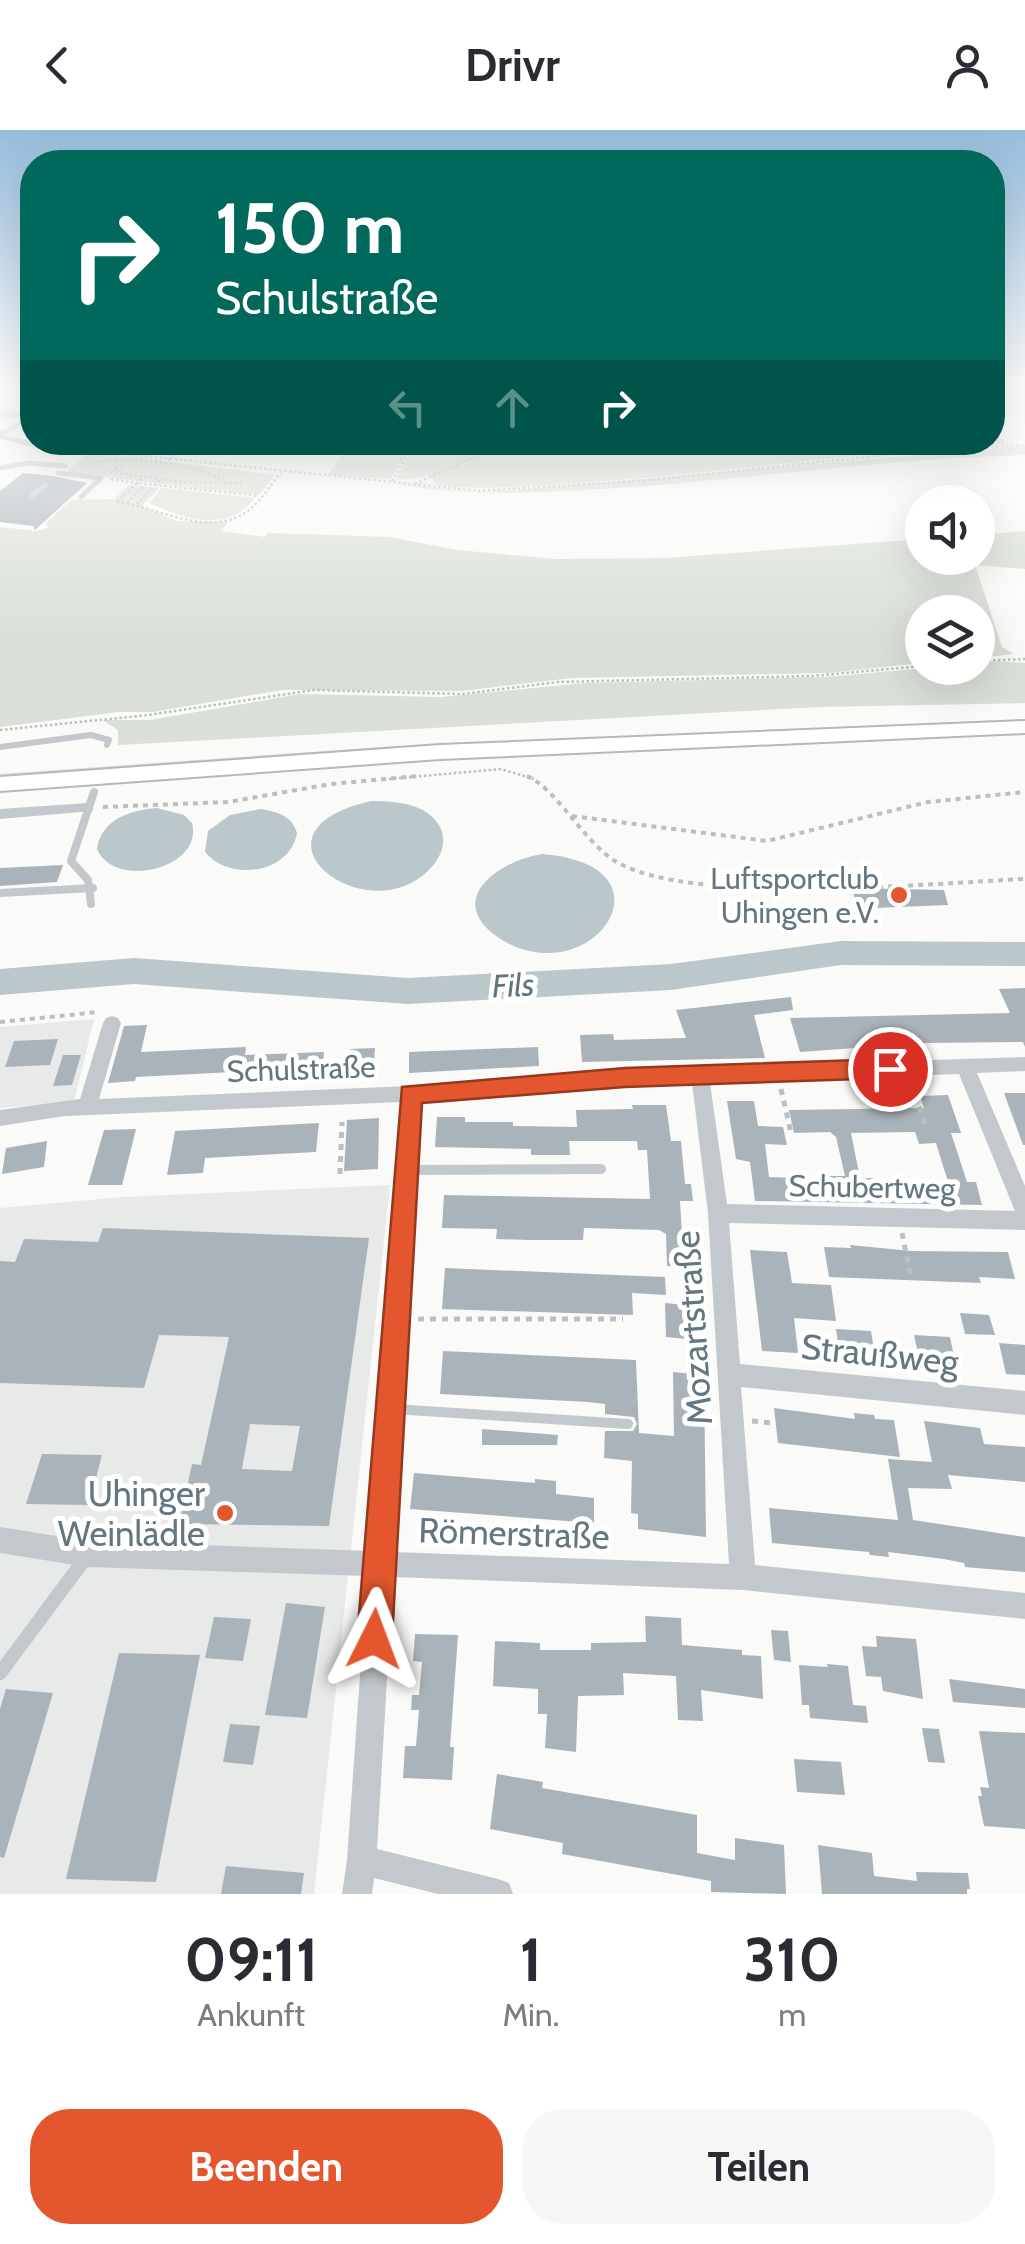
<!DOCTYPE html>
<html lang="de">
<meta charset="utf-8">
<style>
:root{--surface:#fff;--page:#f7f7f7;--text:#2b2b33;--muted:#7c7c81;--accent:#e4572e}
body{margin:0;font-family:Cabin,sans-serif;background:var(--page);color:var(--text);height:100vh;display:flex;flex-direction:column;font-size:38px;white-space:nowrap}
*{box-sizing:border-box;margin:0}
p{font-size:32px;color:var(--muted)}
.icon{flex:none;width:55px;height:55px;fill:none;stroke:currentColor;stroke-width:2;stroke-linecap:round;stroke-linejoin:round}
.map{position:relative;height:1764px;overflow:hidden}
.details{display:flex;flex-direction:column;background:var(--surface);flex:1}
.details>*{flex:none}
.banner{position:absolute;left:20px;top:20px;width:985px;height:305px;border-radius:40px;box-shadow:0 10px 40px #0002;background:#00695c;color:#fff;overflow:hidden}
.buttons{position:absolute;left:905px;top:355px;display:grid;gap:20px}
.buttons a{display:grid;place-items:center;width:90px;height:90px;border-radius:50%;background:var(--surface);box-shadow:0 10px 40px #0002;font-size:50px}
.pin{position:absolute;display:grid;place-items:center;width:85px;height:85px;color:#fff;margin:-42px;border:5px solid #fff;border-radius:50%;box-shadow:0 2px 10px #0007}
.me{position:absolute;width:110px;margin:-55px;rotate:3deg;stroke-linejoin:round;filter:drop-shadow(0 0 8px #0008)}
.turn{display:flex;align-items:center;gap:35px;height:210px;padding:0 30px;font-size:45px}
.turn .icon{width:130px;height:130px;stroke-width:2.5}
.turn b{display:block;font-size:70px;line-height:85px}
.lanes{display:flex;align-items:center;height:95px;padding:0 30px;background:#0003;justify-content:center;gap:50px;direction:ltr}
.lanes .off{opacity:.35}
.eta{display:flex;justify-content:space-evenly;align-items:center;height:170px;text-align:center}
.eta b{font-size:60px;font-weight:700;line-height:70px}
.button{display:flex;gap:20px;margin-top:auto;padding:20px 30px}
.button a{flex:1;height:115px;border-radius:40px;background:var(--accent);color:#fff;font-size:40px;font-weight:700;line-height:115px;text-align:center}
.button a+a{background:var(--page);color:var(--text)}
header{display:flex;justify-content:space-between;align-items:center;height:130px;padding:0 30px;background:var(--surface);font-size:45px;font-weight:700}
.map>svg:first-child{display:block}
.built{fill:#e8e9e9}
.green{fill:#dadfd7}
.water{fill:#bbc7cb}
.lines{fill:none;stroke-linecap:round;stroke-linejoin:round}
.river{fill:#bbc7cb;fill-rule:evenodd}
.building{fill:#aab3b9;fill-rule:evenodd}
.trunk-casing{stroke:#b4b9bd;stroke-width:4}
.path-far2{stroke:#bbbfc2;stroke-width:2.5;stroke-dasharray:2.5 2.5;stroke-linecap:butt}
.path-far1{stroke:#bbbfc2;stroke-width:4;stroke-dasharray:5 5;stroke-linecap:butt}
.path{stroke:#bbbfc2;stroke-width:5;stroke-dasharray:6 6;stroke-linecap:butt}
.service-far4{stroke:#c3c8cc;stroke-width:5}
.service-far3{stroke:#c3c8cc;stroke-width:6}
.service-far2{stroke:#c3c8cc;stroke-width:8}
.service-far1{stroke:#c3c8cc;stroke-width:10}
.service{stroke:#c3c8cc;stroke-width:14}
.minor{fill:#c3c8cc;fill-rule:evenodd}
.trunk{fill:#fff;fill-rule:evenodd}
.route{fill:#e4572e;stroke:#94391e;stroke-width:2.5}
.poi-dot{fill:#e4572e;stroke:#fff;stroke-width:4}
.labels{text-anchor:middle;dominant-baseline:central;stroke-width:10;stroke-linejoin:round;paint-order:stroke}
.poi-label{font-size:30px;fill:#657683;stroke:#fff;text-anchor:end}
.street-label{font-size:30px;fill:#657683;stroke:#fff}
.water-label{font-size:32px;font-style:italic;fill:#60757c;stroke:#fff}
.near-street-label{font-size:35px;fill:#657683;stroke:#fff}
.near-poi-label{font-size:35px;fill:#657683;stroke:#fff;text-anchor:end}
</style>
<header><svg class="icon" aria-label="back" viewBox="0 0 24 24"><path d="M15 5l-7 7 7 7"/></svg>Drivr<svg class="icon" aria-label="person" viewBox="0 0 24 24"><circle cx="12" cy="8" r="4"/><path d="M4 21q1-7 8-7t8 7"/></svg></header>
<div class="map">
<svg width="1025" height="1764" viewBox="0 0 1025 1764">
<rect width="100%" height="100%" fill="#fafaf8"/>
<g class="built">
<polygon points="94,889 74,972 0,978 0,897"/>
<polygon points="390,1055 314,1764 0,1764 0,1078 123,1067"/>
</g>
<g class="green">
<path d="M993 300 1007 314C872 320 739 341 605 351 549 355 494 360 438 356L431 347C419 345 409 351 396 349L417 313 992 312Z"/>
<path d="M1025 316V325C888 328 752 349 615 358 541 363 469 367 395 354L482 363Z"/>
<polygon points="348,317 406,324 391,349 328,345"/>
<polygon points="89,322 95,322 275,345 259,365 70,343 68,340"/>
<polygon points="129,355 159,358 142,376 176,391 228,392 222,401 265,407 268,403 390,407 457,420 556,429 665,428 922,409 922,428 978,428 978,405 1025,401 1025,439 975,435 1002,517 1014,524 978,528 978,482 922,482 922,533 828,543 572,548 462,561 281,560 153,582 118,582 0,597 0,397 34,401 48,398 46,393 71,370 114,369"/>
<path d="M162 358 255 368C227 404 184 389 149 373Z"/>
<polygon points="995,531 1025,533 1025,573 819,577 118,615 118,600 103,590 150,590 300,564 441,567 584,553 826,547 927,538 978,538 978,533"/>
<polygon points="396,616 397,620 0,649 0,644"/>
</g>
<g class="water">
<path d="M371 671C395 671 427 673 440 697 446 709 443 722 435 733 374 811 230 703 371 671Z"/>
<path d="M157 678 184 685 192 693C204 739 114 760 97 719 101 689 131 680 157 678Z"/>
<path d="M261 679C278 682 292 686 297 703 290 744 229 752 205 722L208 701 230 685Z"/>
<path d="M542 724C683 735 590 867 499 808 443 770 498 731 542 724Z"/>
</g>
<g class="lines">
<polygon class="river" points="841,811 1025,812 1025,836 841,835 671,860 408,874 134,854 0,865 0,839 134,828 408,848 671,834"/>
</g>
<g class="building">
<polygon points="23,343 53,346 87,353 35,400 33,396 0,392 0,361"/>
<polygon points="63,735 57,752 0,756 0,738"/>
<polygon points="852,758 944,760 948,775 874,778 873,774 856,774"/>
<polygon points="1025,858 1025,917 1023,912 924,913 800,922 790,888 1010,883 999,859"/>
<polygon points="791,867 793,880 754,885 765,928 582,932 580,905 613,904 614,910 686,908 676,880"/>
<polygon points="147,895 141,922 246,917 245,925 324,922 322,944 251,947 252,941 136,947 135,951 108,953 124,896"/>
<polygon points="58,909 50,935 5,937 14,911"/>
<polygon points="538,917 539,936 409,943 409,922"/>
<polygon points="375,918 373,942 349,943 350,919"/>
<polygon points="63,925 81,925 72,955 53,956"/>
<polygon points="1004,963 1025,963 1025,1015 1023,1015"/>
<path d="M948 965 961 1003H951L967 1052H976L982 1075 755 1071 750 1032 736 1029 727 971H754L758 996 783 997 787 1015 765 1014 769 1047 825 1049V1046H845L836 1007 830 1002 794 1003 789 980 924 978 920 966ZM915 1002 919 1014 936 1013 948 1052H883L878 1048H860L851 1003Z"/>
<polygon points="632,975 666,975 671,1011 681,1011 685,1054 691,1054 693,1071 680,1071 682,1105 698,1106 700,1138 667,1136 666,1104 659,1100 584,1098 583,1110 529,1110 496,1109 497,1099 442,1098 444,1065 650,1069 647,1020 638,1020 637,1011 569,1011 570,1025 531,1025 531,1019 435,1017 437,987 465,987 465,992 513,992 513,996 577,997 576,980 633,979"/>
<polygon points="379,988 378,1039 344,1041 347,990"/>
<polygon points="319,993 316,1022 205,1028 203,1043 167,1045 175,1001"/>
<polygon points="136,999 122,1055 88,1055 104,1000"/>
<polygon points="47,1011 44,1037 2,1044 6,1018"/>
<path d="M103 1098 369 1108 329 1396 179 1394 192 1334 201 1335 229 1207 159 1205 144 1258 0 1253V1131L15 1132 24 1109 98 1112ZM250 1294 300 1296 292 1341 242 1339Z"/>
<polygon points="850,1115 911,1121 1008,1122 1015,1149 979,1147 981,1153 829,1147 824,1117 851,1118"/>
<polygon points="750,1120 787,1122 792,1153 831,1155 836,1191 794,1188 798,1223 762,1221"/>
<polygon points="445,1138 665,1147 666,1165 632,1163 633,1185 442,1179"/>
<polygon points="665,1173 697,1176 698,1210 666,1207"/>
<polygon points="960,1183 989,1185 995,1205 965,1204"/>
<polygon points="836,1199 871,1201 876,1231 840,1229"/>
<polygon points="914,1205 950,1207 956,1236 920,1233"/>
<polygon points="999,1213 1025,1215 1025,1245 1006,1244"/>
<polygon points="443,1221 636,1230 639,1303 674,1306 673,1242 704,1245 706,1407 638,1399 638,1384 631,1383 632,1331 604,1328 605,1301 633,1301 637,1294 634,1287 605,1284 605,1274 588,1272 440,1264"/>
<polygon points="774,1278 855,1289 854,1283 874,1285 875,1289 894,1290 900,1327 778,1313"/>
<polygon points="924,1291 980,1298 984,1314 1025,1317 1025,1352 948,1345 952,1359 908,1358 913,1390 1025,1407 1025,1442 965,1437 964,1433 944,1429 888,1422 889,1427 870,1425 869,1422 772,1413 769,1378 898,1390 888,1329 932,1332"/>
<polygon points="482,1299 558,1305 557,1315 482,1315"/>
<polygon points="42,1324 102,1325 89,1375 26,1374"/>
<polygon points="414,1343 535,1353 535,1349 556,1351 556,1364 594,1368 594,1393 410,1379"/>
<polygon points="286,1473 325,1477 307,1588 265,1585"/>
<polygon points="645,1486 681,1488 682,1515 742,1520 742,1525 761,1526 763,1569 701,1560 703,1591 678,1590 676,1546 623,1543 624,1565 578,1566 576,1622 545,1618 547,1584 538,1584 538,1559 493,1556 495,1511 540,1513 540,1520 591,1520 591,1513 646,1512"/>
<polygon points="214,1487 251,1489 243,1531 205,1528"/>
<polygon points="771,1500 788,1501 791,1532 774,1530"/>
<polygon points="415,1504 458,1505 450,1617 454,1617 452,1650 403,1648 405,1616 416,1616 419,1580 411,1580 412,1565 419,1565 422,1532 413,1531"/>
<polygon points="876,1506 916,1509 923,1569 883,1561 881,1547 866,1546 862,1516 877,1517"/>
<polygon points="119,1523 200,1525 156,1752 66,1749"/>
<polygon points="827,1534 848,1536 853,1575 866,1576 868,1593 810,1588 809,1575 802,1575 799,1535 828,1537"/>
<polygon points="949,1549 1025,1559 1025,1578 953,1572"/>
<polygon points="6,1559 53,1563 4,1728 0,1727 0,1579"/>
<polygon points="230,1594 260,1596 253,1635 223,1632"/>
<polygon points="922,1598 939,1599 945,1633 928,1632"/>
<polygon points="979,1601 1025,1603 1025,1699 984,1696 978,1666 982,1666 980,1657 989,1658"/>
<polygon points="794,1629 841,1632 845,1665 797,1662"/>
<polygon points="497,1644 543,1652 542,1658 697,1685 697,1723 735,1730 735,1708 784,1715 786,1764 711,1762 711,1751 562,1724 563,1713 490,1699"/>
<polygon points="818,1715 872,1723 874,1746 917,1751 916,1742 968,1743 970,1759 967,1759 967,1764 822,1764"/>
<polygon points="226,1736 304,1743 301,1764 221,1764"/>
</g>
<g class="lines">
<g class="trunk-casing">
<polygon id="trunk" points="1025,591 1025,603 440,629 0,661 0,647 440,615"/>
</g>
<g class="path-far2">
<polyline points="890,312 893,323"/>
<polyline points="95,321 479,361 651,350 942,319 1025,315"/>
<polyline points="168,330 180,320"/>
<path d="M90 332C132 327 185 331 224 350"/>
<polyline points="110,342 182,352 244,353"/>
<polyline points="121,342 114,338 126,334"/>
<polyline points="111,349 137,353 143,347"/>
<polyline points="392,351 415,312"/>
<polyline points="415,354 507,312"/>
<path d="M117 372C159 377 210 410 249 380 261 371 271 354 281 343"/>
<polyline points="117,372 137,353 259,366"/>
<polyline points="127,373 143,357"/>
<polyline points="137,374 160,350"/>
<polyline points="978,531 1025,529"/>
<polyline points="0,600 148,585 314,560 462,564 558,552 812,546 922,536"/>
<polyline points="389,649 501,639 534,649"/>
</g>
<g class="path-far1">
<path d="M527 646C556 658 584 712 615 731 691 777 931 753 1025 749"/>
<polyline points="103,677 228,672 331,654 418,646"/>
<polyline points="572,686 767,711 928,672 1025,662"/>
<polyline points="0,892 98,882"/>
</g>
<g class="path">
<polyline points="912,954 926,997"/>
<polyline points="896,957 904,981"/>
<polyline points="781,959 791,1003"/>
<polyline points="340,1044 342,992"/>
<polyline points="902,1103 911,1148"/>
<polyline points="418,1189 623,1189"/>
<polyline points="752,1291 772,1293"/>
</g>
<g class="service-far4">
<polyline points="0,284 32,286"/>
<polyline points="0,304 32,288"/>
<polyline points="0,306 38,316 86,319"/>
<polyline points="0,338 28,333 66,336"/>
<polyline points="58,343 101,348 81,367"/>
<polyline points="32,366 45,355"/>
</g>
<polyline class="service-far3" points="0,617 91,605 109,610 107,615"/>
<g class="service-far2">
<polyline points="0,763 93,758"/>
<polyline points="91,774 88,750 71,731 94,662"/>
</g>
<g class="service-far1">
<polyline points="408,1040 601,1039"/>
<polyline points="393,1279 628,1294"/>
</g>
<polyline class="service" points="0,1543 84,1430"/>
<g class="minor">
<polygon points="88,673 93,675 93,681 0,689 0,679"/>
<path d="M112 886 118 888 121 893 99 969 411 956 625 940 1025 927V941L977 943 1025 1056V1100L729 1093 740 1234 1025 1261V1285L741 1257 755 1435 1025 1463V1489L743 1460 393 1447 377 1719 498 1749 509 1753 513 1764H438L374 1748 372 1764H342L347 1730 367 1446 88 1437 0 1423V1397L88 1411 369 1421 401 972 65 986 0 996V980L80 969 103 893 106 888ZM959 944 1015 1081 727 1074 710 953ZM692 953 708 1083 729 1434 394 1422 420 971Z"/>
</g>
<use href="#trunk" class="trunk"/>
</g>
<linearGradient id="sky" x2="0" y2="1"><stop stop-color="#96bcdc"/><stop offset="0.51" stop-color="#fdfdfc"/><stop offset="1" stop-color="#fdfdfc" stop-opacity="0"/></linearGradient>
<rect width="1025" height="503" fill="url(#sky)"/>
<polygon class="route" points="890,929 898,932 902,939 898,946 890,948 625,957 422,973 392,1509 387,1521 374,1526 362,1521 357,1509 402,957 625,938"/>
<g class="poi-dot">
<circle cx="899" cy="765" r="10"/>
<circle cx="225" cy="1383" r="10"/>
</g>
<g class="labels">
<g class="poi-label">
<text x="879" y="748">Luftsportclub<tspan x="879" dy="34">Uhingen e.V.</tspan></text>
</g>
<g class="street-label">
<text transform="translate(301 939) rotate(-2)">Schulstraße</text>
<text transform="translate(872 1057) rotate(1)">Schubertweg</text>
</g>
<g class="water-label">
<text transform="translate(513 855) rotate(-3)">Fils</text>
</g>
<g class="near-street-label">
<text transform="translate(693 1198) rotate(-94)">Mozartstraße</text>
<text transform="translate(880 1224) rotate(6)">Straußweg</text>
<text transform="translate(514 1403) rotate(2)">Römerstraße</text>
</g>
<g class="near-poi-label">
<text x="205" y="1363">Uhinger<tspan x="205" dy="40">Weinlädle</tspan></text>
</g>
</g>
</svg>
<div class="buttons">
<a><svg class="icon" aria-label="sound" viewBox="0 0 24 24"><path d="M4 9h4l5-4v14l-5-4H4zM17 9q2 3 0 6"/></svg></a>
<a><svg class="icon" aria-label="layers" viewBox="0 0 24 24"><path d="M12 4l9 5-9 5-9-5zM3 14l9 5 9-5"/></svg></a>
</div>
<div class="pin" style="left:890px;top:939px;background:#d93025"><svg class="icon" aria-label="arrive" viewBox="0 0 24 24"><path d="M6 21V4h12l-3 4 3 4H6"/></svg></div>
<svg class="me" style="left:374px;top:1509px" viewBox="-20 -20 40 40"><path d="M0-17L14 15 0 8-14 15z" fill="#e4572e" stroke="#fff" stroke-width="4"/></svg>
<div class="banner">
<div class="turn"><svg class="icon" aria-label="right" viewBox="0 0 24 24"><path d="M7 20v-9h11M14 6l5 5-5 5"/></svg><div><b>150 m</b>Schulstraße</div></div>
<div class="lanes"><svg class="icon off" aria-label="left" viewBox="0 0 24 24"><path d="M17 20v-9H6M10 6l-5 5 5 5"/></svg><svg class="icon off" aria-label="ahead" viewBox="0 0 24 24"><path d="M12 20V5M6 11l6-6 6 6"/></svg><svg class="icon" aria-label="right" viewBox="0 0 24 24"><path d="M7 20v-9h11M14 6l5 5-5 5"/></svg></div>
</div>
</div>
<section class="details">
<div class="eta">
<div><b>09:11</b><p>Ankunft</p></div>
<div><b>1</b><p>Min.</p></div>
<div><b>310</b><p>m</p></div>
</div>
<div class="button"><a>Beenden</a><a>Teilen</a></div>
</section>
